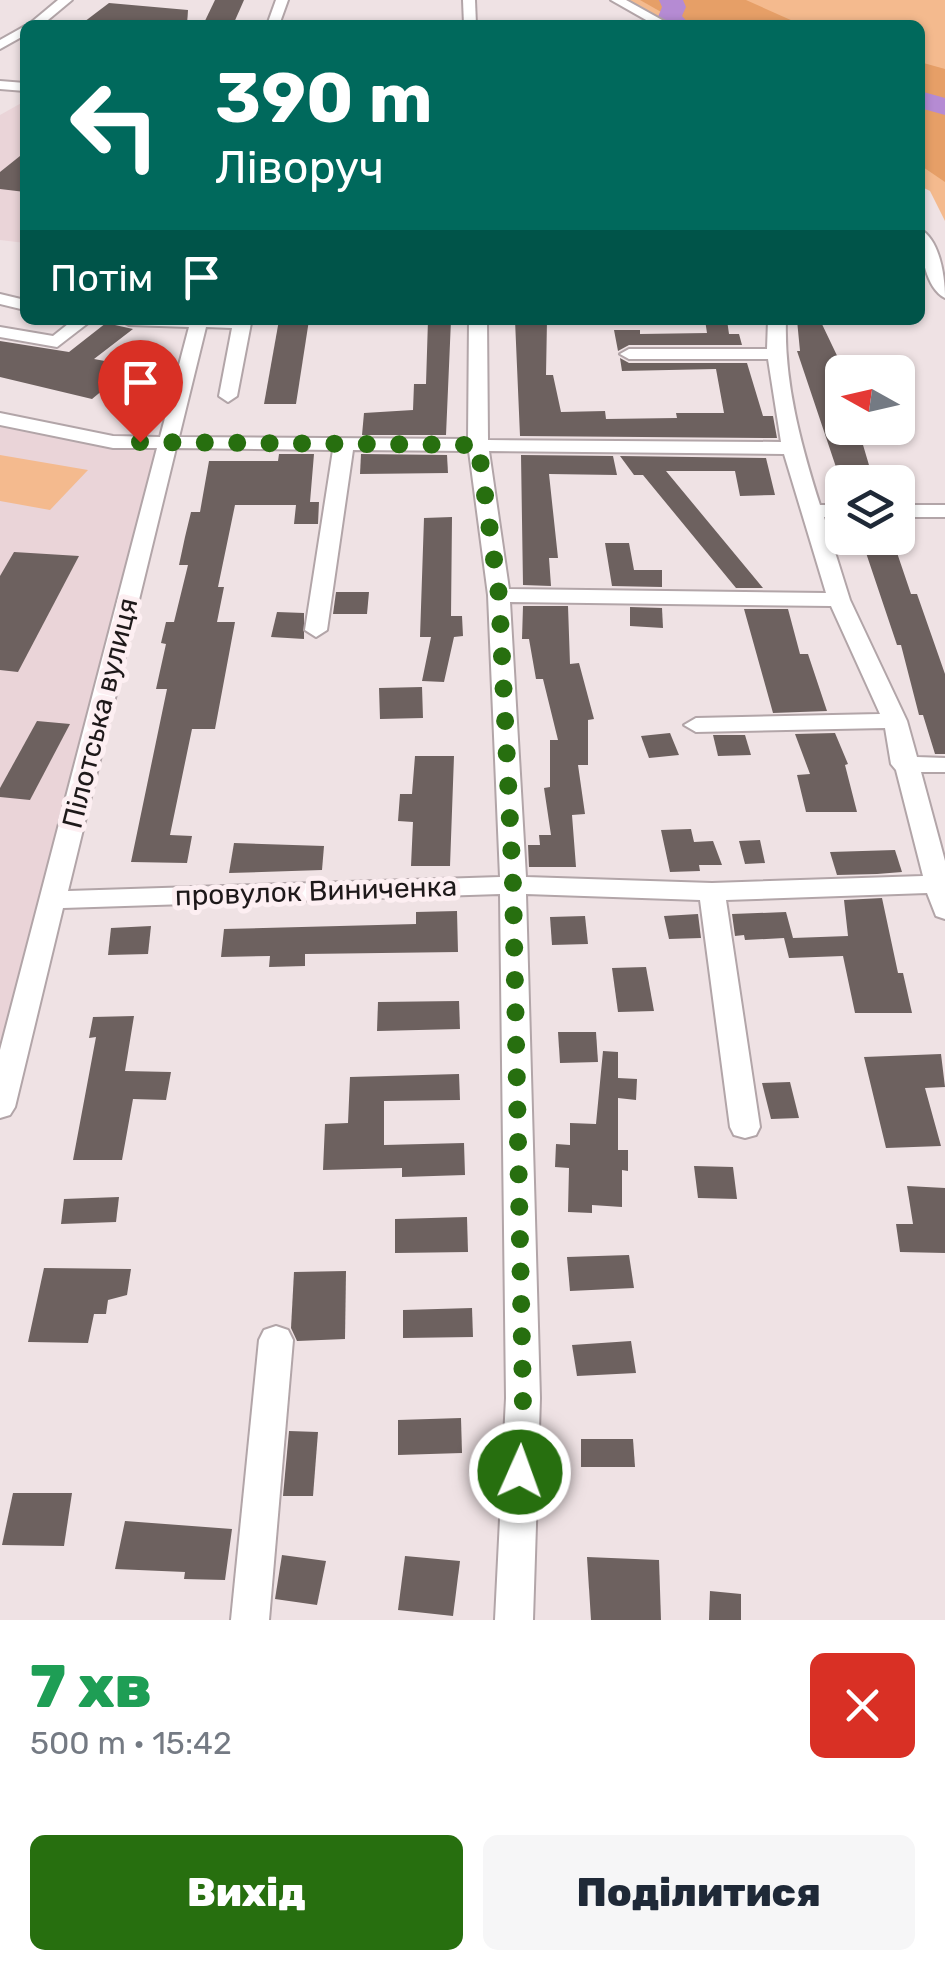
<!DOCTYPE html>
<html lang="uk">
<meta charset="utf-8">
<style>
:root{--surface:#fff;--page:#f6f6f7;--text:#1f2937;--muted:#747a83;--accent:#276f0f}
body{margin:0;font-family:Rubik,sans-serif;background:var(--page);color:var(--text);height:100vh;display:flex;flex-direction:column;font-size:38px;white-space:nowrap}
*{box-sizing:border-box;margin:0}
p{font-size:32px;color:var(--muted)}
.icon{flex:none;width:55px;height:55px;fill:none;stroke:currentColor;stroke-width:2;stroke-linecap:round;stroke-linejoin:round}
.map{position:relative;height:1620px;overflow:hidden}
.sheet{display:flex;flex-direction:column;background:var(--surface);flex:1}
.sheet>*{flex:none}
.banner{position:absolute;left:20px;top:20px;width:905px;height:305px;border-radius:15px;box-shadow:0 2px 8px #0004;background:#00695c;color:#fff;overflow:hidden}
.needle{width:65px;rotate:278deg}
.tools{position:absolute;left:825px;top:355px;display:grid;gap:20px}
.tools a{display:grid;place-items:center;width:90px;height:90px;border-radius:15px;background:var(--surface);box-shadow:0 2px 8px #0004;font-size:50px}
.pin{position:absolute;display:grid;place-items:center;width:85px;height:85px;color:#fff;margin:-102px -42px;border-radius:50% 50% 50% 0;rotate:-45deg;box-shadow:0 0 10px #0007}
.pin .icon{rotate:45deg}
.me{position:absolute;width:110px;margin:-55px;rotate:2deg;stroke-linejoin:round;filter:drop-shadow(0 0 8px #0008)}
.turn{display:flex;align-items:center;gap:35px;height:210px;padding:0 30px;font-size:45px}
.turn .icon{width:130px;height:130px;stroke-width:2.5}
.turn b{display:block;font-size:70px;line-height:85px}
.then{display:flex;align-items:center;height:95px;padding:0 30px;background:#0003;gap:20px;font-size:38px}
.round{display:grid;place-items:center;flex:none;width:105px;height:105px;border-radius:15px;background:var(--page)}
.head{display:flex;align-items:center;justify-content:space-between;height:170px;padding:0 30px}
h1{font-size:60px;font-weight:800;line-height:75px;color:#1e9e55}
.action{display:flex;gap:20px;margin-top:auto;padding:20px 30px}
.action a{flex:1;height:115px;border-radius:15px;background:var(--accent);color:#fff;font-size:40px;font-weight:800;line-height:115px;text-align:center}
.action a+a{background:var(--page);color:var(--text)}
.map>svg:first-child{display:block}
.built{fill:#ead4d8}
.green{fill:#f4ba8e}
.forest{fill:#e69f67}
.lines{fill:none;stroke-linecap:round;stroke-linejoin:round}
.river{fill:#b58bd3;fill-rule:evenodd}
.building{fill:#6d615f}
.minor-casing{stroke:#b2a5a8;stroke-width:4}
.minor{fill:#fff;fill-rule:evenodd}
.route{stroke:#276f0f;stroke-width:18;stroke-dasharray:0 32.4}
.labels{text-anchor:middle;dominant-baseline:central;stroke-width:10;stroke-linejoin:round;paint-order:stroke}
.street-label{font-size:28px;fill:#1e191a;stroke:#fdeff2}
</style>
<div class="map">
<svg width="945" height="1620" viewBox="0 0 945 1620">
<rect width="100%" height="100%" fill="#efe2e4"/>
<g class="built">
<polygon points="25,101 25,243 0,240 0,115"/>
<polygon points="0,423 156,447 0,1053"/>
</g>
<g class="green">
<polygon points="625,0 945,0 945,221 930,191 920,186 920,25 671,25"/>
<polygon points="0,455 88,470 50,510 0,501"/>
</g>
<g class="forest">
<polygon points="640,0 746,0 802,25 684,25"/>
<polygon points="920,62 945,69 945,182 920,165"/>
</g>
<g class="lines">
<g class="river">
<polygon points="659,0 683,0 686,7 682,16 690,25 665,25 658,17 662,7"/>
<polygon points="920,91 945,98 945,115 920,108"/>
</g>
</g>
<g class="building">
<polygon points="215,0 244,0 233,25 203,25"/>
<polygon points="109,3 188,10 187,25 80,25"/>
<polygon points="25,152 25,192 0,189 0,172"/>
<polygon points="279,320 309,320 296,404 264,404"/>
<polygon points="428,320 451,320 446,435 362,435 364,413 413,410 414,384 426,384"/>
<polygon points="515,320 547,320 546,375 553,375 561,412 605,411 606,419 677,418 676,413 724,413 716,369 622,371 620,358 629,363 747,363 763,416 773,416 777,438 520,436"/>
<polygon points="705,320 727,320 729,334 739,334 742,345 629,345 618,351 614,330 640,330 640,334 707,333"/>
<polygon points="797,320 820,320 842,366 842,428 858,428 874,482 841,482 797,351 800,351"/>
<polygon points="106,323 133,329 94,359 132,366 92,399 0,377 0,341 69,352"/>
<polygon points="279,454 314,454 310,502 319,502 318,524 294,524 296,505 235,505 218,587 224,587 217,622 235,622 215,729 192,729 170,835 192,836 187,863 131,862 167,689 156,689 166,644 161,643 166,622 174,622 188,565 179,565 185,537 191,512 200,512 209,461 278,461"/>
<polygon points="361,454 447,455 448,473 360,474"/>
<polygon points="521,455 613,456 617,475 549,474 558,558 549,558 551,586 523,585"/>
<polygon points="620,456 766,458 775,495 740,496 735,471 666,471 763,588 736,588 643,475 634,475"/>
<polygon points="452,517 451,616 462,616 463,636 454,637 444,682 422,681 431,637 420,637 424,518"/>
<polygon points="861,538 892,538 911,594 917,594 945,674 945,754 935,754 923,715 919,715 901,645 897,645"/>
<polygon points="605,543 629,543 634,570 662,570 662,587 612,586"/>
<polygon points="14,552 79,556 18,672 0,670 0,576"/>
<polygon points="336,592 369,592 367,614 333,614"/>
<polygon points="523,606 568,606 570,664 579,663 594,719 588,720 588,765 578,765 585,814 572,815 576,867 529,867 528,845 540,845 539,835 551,835 544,788 550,787 550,740 558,740 543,679 536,679 529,639 522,639"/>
<polygon points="630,607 662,608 663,628 630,626"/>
<polygon points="744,609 788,609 800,654 808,654 827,711 773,713"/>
<polygon points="277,612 304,613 304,639 271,637"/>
<polygon points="422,687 423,718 380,719 379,688"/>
<polygon points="37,721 70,724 30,800 0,797 0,788"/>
<polygon points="670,733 679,755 649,758 641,736"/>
<polygon points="835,733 848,764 845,765 857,812 806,812 797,775 810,774 795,734"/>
<polygon points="713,735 745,735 751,755 718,756"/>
<polygon points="415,756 454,756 450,866 411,866 413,822 398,821 400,794 412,794"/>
<polygon points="691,829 694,842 713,841 722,865 699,865 700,871 670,872 661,830"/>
<polygon points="760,840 765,863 745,864 739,841"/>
<polygon points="234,843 324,846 322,870 229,873"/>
<polygon points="895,850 902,872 877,874 837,875 830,852"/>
<polygon points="882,898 898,973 903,973 912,1013 855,1013 843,956 789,958 784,938 745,940 744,935 735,936 732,914 786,912 793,938 848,936 844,900"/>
<polygon points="457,911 458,952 305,954 305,966 269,967 270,956 221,957 224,929 416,924 416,912"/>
<polygon points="698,914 701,938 669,939 664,916"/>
<polygon points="585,916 588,944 552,945 550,917"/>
<polygon points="151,926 148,954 108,955 111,928"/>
<polygon points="646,967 654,1011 618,1012 612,968"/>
<polygon points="459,1001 460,1029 377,1031 378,1002"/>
<polygon points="134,1016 125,1071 171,1072 166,1100 133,1099 122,1160 73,1160 96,1037 89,1038 93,1017"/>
<polygon points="558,1032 596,1032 598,1062 560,1063"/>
<polygon points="603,1051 618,1052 618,1078 637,1079 636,1100 618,1098 618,1150 628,1150 628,1171 622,1170 622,1207 592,1205 592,1213 568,1212 569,1168 555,1167 556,1144 570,1145 570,1123 596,1124"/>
<polygon points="941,1054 945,1087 925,1088 941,1146 886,1148 864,1057"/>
<polygon points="459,1074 460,1100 384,1101 384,1145 464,1143 465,1175 402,1177 402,1168 323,1170 325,1124 348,1123 350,1077"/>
<polygon points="790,1082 799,1118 771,1119 762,1083"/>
<polygon points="694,1166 733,1167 737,1199 698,1198"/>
<polygon points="907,1186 945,1188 945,1253 900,1252 896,1224 913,1224"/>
<polygon points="119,1197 116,1222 61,1224 64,1199"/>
<polygon points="467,1217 468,1252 395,1253 395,1219"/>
<polygon points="629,1255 634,1288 570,1291 567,1257"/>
<polygon points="44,1268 131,1269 127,1295 108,1300 106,1314 94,1314 88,1343 28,1342"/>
<polygon points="346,1271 345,1339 297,1341 291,1328 294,1272"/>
<polygon points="472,1308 473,1337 403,1338 403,1310"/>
<polygon points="631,1341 636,1373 577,1376 572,1345"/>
<polygon points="461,1418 462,1453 398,1455 398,1420"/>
<polygon points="289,1431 318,1432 313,1496 283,1496"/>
<polygon points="581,1439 633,1439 635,1467 581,1467"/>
<polygon points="13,1493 72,1493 64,1546 2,1545"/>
<polygon points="125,1521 232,1529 225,1580 184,1579 185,1572 115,1569"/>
<polygon points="282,1555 326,1561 317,1605 275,1599"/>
<polygon points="405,1556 460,1561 453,1616 398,1610"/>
<polygon points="587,1557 659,1560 661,1620 591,1620"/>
<polygon points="710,1591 741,1594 741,1620 709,1620"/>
</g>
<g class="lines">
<g class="minor-casing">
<g id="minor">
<polygon points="58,0 72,0 42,25 28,25"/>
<polygon points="276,0 288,0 279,25 267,25"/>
<polygon points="463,0 475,0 476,25 464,25"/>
<polygon points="611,0 626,0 671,25 655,25"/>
<polygon points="25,26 25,35 0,49 0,40"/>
<polygon points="0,81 25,83 25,91 0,89"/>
<path d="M920 229C940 240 945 277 945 298 925 288 920 250 920 229Z"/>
<polygon points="0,294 25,300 25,310 0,304"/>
<polygon points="73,320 92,320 57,347 0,337 0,327 53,336"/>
<path d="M120 320 251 323 237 396 228 402 219 396 232 328 206 327 179 437 468 439 469 320H487L488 440 781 442 768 359H629L620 354 629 349H767L768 320H786C784 383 801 445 820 505H842V517H824L850 600 907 721 917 757 945 758V772H921L945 861V919L936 916 927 893 726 900 760 1127 756 1135 745 1138 734 1135 730 1127 700 900 526 894 540 1398 533 1620H495L506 1398 500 894 63 908 15 1107 10 1115 0 1118V1050L157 448H113L0 425V413L113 436 160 437 189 327 129 325ZM176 448 333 450 305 630 316 637 327 630 353 450 469 451 488 595 500 877 68 891ZM489 451 784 454 826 593 509 589ZM510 602 831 606 880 714 696 718 684 725 696 732 885 728 891 764 896 770 923 876 712 883 526 877Z"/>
<rect x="898" y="505" width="47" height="12"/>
<polygon points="276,1326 288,1330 293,1340 269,1620 231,1620 259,1340 264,1330"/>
</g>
</g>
<use href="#minor" class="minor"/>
</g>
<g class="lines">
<polyline class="route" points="140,442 478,445 499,595 513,884 523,1398 520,1472"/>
</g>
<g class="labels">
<g class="street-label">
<text transform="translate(100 713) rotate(-76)">Пілотська вулиця</text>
<text transform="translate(316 891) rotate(-2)">провулок Виниченка</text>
</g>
</g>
</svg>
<div class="tools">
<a><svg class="needle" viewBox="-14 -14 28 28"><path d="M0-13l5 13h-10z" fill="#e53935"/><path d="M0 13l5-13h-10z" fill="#747a83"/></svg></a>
<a><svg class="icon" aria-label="layers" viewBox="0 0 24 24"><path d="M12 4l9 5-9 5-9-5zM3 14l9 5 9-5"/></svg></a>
</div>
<div class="pin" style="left:140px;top:442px;background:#d93025"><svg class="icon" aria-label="arrive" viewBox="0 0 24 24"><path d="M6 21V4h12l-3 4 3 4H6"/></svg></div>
<svg class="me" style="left:520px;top:1472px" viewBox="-20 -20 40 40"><circle r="17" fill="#276f0f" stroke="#fff" stroke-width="3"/><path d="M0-11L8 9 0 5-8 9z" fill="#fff"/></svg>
<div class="banner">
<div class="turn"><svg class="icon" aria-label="left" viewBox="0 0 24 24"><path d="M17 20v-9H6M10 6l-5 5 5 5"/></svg><div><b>390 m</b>Ліворуч</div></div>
<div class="then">Потім<svg class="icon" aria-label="arrive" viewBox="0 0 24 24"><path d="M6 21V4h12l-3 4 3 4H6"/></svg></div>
</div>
</div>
<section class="sheet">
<div class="head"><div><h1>7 хв</h1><p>500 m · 15:42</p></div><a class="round" style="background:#d93025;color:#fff"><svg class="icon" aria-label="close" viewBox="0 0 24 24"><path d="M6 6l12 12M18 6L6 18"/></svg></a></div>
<div class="action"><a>Вихід</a><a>Поділитися</a></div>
</section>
